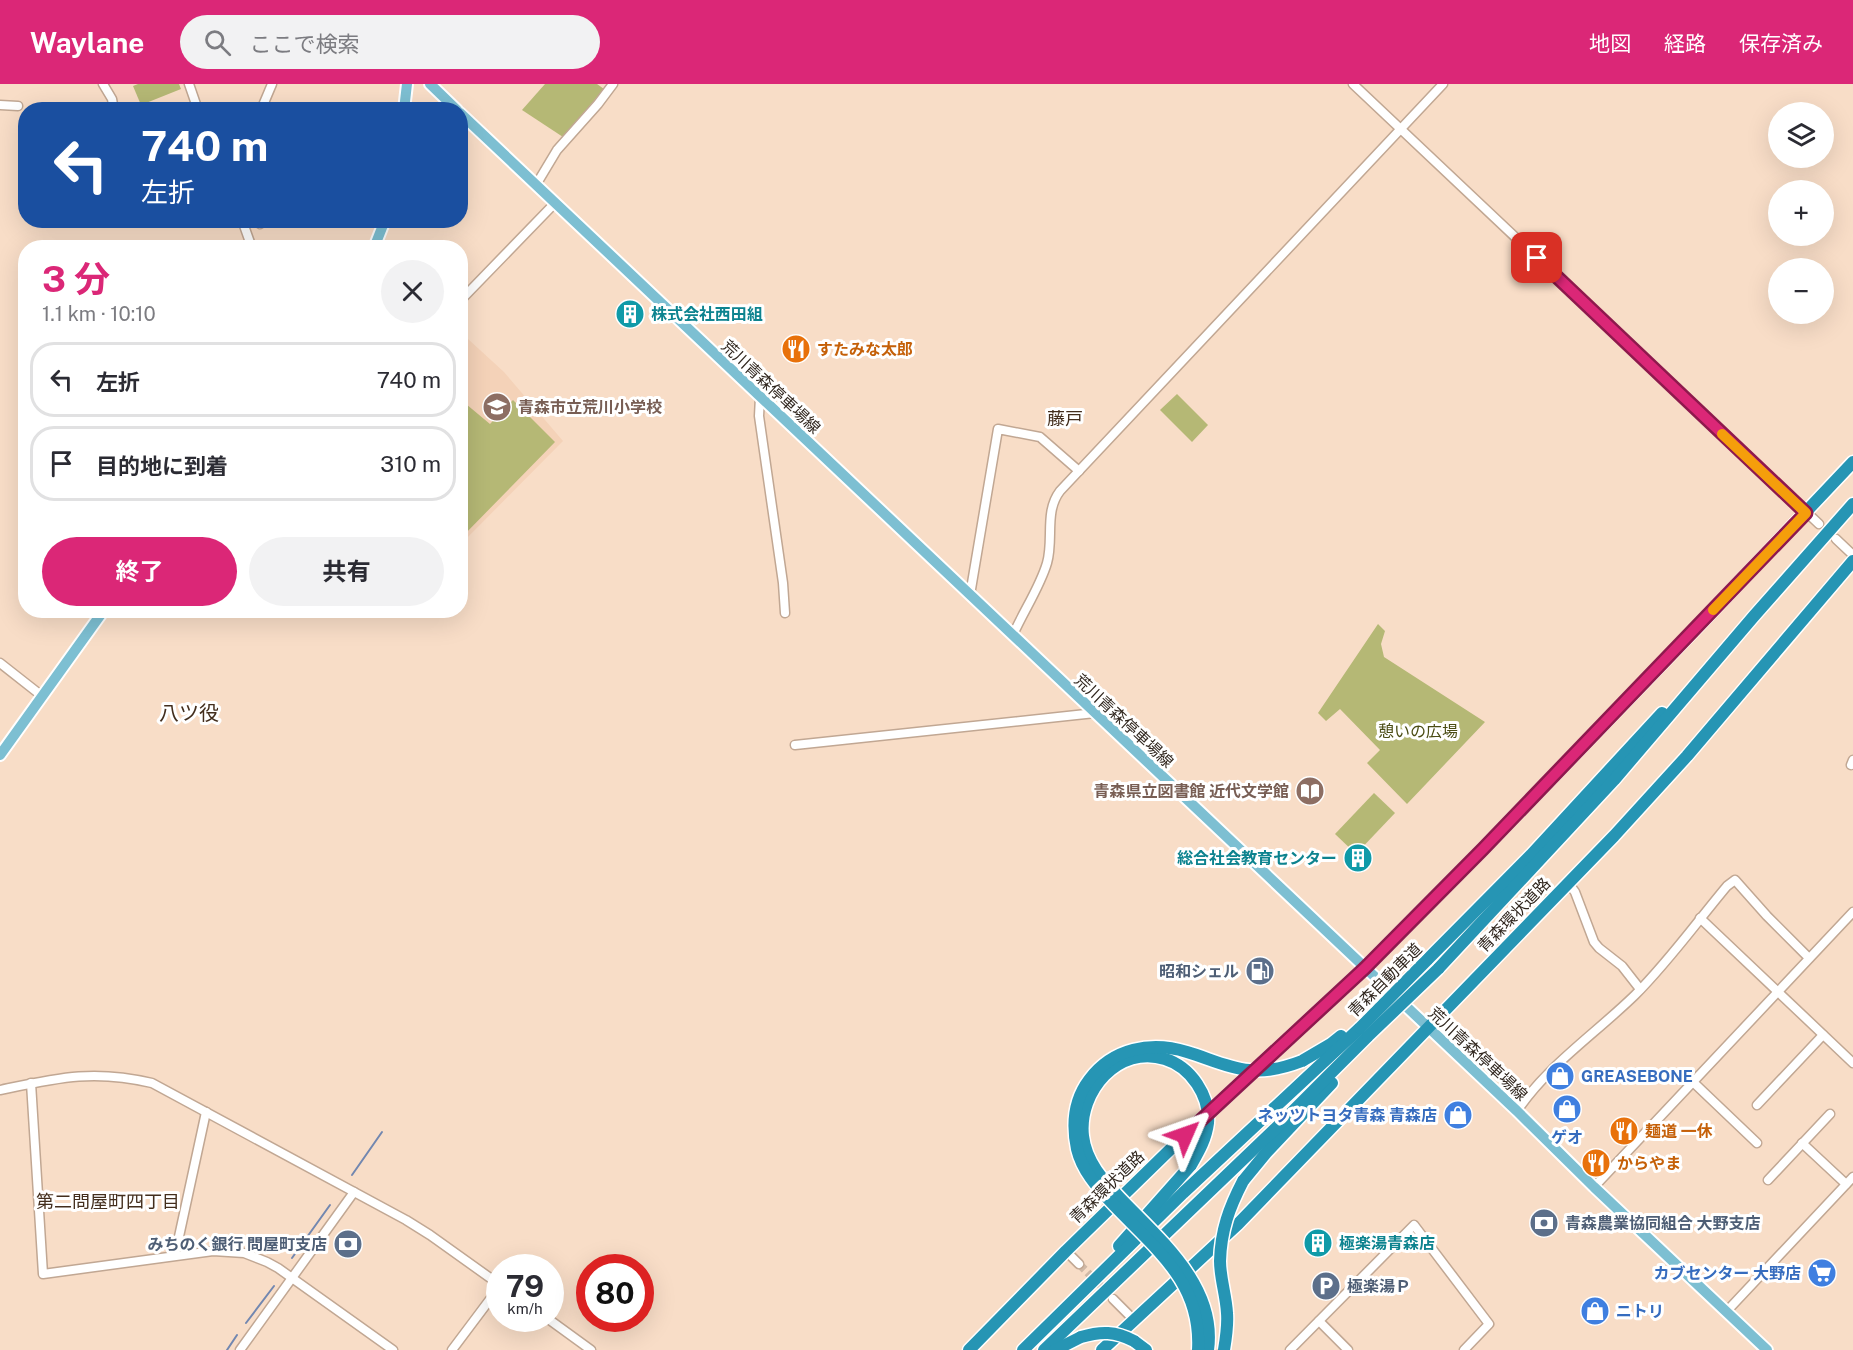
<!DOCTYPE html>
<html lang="ja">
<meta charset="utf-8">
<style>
:root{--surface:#fff;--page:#f2f2f3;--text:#2b2b33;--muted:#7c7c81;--line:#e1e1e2;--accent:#db2777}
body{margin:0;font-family:"Public Sans","Noto Sans JP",sans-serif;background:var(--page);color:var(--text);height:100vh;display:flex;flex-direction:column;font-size:22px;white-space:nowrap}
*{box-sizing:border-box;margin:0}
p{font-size:20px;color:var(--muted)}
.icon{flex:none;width:33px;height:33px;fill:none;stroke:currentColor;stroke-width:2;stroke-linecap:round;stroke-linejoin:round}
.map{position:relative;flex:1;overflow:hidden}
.side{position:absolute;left:18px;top:156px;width:450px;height:378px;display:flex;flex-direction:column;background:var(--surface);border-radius:24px;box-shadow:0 6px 24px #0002}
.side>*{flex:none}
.top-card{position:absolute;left:18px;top:18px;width:450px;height:126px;border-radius:24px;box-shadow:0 6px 24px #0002;background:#1a4fa0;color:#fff;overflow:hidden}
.fabs{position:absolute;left:1768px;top:18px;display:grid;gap:12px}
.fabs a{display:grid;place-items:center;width:66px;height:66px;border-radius:50%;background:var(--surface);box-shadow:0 6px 24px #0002;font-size:30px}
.speed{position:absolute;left:486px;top:1170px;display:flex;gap:12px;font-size:30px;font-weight:700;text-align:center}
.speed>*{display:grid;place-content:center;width:78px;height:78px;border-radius:50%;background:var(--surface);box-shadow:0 6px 24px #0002;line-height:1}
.speed small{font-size:15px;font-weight:400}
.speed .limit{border:9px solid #d22;background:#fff;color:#111}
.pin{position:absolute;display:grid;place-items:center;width:51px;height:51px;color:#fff;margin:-26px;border-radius:12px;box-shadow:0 3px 9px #0006}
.me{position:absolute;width:66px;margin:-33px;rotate:47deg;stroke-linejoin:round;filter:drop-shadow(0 0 4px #0008)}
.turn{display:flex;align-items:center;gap:21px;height:126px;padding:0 24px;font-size:27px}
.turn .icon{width:78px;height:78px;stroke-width:2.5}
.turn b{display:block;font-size:42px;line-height:51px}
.round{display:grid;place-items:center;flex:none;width:63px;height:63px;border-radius:32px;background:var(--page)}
.summary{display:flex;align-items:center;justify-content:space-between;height:102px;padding:0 24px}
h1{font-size:36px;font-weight:700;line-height:45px;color:var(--accent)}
.cta{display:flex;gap:12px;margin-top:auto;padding:12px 24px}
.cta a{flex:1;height:69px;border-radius:36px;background:var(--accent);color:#fff;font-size:24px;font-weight:700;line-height:69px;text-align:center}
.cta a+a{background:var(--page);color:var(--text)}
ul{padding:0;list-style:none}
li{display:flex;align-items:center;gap:18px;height:75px;margin:0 12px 9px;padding:0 12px;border:3px solid var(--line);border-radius:24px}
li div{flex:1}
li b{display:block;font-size:22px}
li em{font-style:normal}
header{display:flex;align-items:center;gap:36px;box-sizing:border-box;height:84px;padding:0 30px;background:var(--accent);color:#fff}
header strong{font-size:28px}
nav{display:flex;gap:33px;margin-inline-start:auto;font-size:21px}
.search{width:420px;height:54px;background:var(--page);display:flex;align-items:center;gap:15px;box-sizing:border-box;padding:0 21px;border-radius:33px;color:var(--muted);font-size:22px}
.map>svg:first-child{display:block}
.built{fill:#f4d2b8}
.green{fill:#b5b875}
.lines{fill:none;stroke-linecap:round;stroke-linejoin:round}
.stream{stroke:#7287b0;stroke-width:2}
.minor-tunnel{stroke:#d0b8a5;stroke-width:8;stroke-dasharray:8 4;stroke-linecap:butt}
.minor-casing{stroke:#c1a793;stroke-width:11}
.major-casing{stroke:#fff;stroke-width:14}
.highway-casing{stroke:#fff;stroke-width:15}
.minor{stroke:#fff;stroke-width:8}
.major{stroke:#7dbfd2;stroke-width:10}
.highway{stroke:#2695b4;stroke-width:12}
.highway-bridge-casing{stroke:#fff;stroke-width:15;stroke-linecap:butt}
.highway-bridge{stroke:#2695b4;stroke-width:12}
.route-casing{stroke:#8e194d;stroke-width:15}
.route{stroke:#db2777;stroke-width:10}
.slow{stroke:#f59e0b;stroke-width:10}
.labels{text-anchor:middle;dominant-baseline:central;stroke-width:6;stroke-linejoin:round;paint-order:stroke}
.culture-label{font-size:16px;font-weight:bold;fill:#0d838f;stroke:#fff;text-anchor:start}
.food-label{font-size:16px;font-weight:bold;fill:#c56008;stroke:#fff;text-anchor:start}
.street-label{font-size:16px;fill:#30261e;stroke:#fff}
.education-label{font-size:16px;font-weight:bold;fill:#785e54;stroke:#fff;text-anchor:start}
.park-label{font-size:16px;fill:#4b4c14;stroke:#fff}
.service-label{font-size:16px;font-weight:bold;fill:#4e5e75;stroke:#fff;text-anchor:end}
.shop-label{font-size:16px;font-weight:bold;fill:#366cbe;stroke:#fff;text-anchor:start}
.neighbourhood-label{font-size:18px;fill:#432e1d;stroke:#fff}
.quarter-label{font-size:20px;fill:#432e1d;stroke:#fff}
</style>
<header>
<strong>Waylane</strong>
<div class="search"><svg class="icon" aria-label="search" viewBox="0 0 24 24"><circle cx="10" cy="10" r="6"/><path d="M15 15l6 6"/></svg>ここで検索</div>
<nav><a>地図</a><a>経路</a><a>保存済み</a></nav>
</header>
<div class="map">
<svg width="1853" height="1266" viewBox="0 0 1853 1266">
<rect width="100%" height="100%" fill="#f8ddc7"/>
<polygon class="built" points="460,245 468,255 504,288 563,357 461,460"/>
<g class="green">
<polygon points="138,0 179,0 181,5 141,21 133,2"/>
<polygon points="545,0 597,0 604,5 563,53 522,26"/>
<polygon points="1177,310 1208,341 1192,358 1160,326"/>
<polygon points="513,316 555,358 461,454 461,326 466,320 490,340"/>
<polygon points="1378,540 1385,547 1381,560 1384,573 1485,638 1407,720 1367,679 1380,666 1340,625 1326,637 1318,629"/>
<polygon points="1374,709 1395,729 1356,770 1335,750"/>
</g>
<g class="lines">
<g class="stream">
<polyline points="352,1091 382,1048"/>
<polyline points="292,1174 330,1121"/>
<polyline points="246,1239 274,1202"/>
<polyline points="227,1266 237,1251"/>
</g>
<polyline class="minor-tunnel" points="1079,1180 1109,1210"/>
<g class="minor-casing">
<g id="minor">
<polyline points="103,0 112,15 114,26"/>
<polyline points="189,0 198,26"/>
<polyline points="1353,0 1819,440"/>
<polyline points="0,21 18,22"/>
<polyline points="261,26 272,0"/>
<polyline points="536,101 557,66 598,20 613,0"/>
<polyline points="242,136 252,164"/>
<polyline points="260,140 266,136"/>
<polyline points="460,217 555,119"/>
<polyline points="760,313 759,332 783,499 785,529"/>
<polyline points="1836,455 1853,471"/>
<polyline points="970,511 998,345 1040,353 1079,387"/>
<path d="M1013 551C1023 528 1040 503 1047 479 1054 455 1044 428 1060 407L1443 0"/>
<polyline points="0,579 42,612"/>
<polyline points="795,661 1095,629"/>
<polyline points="1851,681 1853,676"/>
<polyline points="1569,800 1575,808 1594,858 1599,864 1622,882 1640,905"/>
<polyline points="1700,834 1853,979"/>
<polyline points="1693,998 1757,1059"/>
<polyline points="31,999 43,1190 213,1167 244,1169 267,1178 278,1184 393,1266"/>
<path d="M0 1006C57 994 93 985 152 999L406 1136 430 1151 500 1201"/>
<polyline points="1757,1021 1823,951"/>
<path d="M1517 1027C1548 981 1595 950 1635 911 1669 877 1696 839 1727 802L1735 796 1767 832 1809 874"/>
<polyline points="1802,1059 1846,1100"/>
<polyline points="1768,1096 1830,1030"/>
<polyline points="1594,1103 1853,828"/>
<polyline points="1066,1167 1079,1180"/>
<polyline points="175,1171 206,1028"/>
<polyline points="1113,1215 1134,1236"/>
<polyline points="1726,1228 1853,1093"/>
<polyline points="547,1234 591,1266"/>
<polyline points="1319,1237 1348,1266"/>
<polyline points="240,1266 354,1108"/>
<polyline points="452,1266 500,1202"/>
<polyline points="1290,1266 1414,1141 1489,1240 1464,1266"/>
</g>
</g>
<g class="major-casing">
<g id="major">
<polyline points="430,0 457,26"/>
<polyline points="404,26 407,0"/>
<polyline points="460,29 1517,1027 1594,1103 1767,1266"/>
<polyline points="374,164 385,136"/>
<polyline points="0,671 104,526"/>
</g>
</g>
<g class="highway-casing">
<g id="highway">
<polyline points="1427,876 1531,771 1662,629"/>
<polyline points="1438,885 1614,696 1754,532 1853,420"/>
<polyline points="1302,977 1331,960 1341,952"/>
<polyline points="1243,1097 1266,1069 1332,999"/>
<polyline points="1119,1162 1191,1081"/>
<polyline points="1134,1257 1146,1266"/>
<polyline points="969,1266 1066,1167 1185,1051 1365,884 1483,765 1701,539 1853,378"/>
<polyline points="1023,1266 1183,1109 1360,944"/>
<polyline points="1044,1266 1277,1043 1368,952"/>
<polyline points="1055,1266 1081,1253"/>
<polyline points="1102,1266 1238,1140 1614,752 1687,672 1853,477"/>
</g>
</g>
<use href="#minor" class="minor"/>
<use href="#major" class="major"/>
<use href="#highway" class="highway"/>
<g class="highway-bridge-casing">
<g id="highway-bridge">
<polyline points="1360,944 1427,876"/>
<polyline points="1368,952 1438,885"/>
<path d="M1191 1081C1199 1067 1206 1055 1208 1039 1210 1012 1191 983 1165 975 1118 960 1078 1008 1083 1052 1086 1078 1103 1096 1120 1114 1159 1155 1217 1202 1208 1266"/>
<path d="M1081 1253C1101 1247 1115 1247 1134 1257"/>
<path d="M1198 1266C1202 1197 1154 1164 1111 1118 1097 1103 1082 1086 1077 1065 1072 1041 1074 1016 1089 996 1113 964 1151 957 1187 968 1208 974 1227 984 1249 986 1268 988 1284 984 1302 977"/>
<path d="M1224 1266C1226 1254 1228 1241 1227 1229 1226 1211 1220 1194 1220 1177 1221 1146 1229 1124 1243 1097"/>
</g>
</g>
<use href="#highway-bridge" class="highway-bridge"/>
</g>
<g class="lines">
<g class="route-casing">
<polyline id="route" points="1185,1051 1365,884 1483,765 1806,429 1537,174"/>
</g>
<use href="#route" class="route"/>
<polyline class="slow" points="1713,526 1806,429 1722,350"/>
</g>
<defs>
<g id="building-disc" transform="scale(1.5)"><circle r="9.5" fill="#0f9aa8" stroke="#fff"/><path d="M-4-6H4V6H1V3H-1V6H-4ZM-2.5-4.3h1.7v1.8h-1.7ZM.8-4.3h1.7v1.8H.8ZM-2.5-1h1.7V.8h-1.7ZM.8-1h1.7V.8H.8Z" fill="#fff"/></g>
<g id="restaurant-disc" transform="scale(1.5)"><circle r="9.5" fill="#e8710a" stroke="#fff"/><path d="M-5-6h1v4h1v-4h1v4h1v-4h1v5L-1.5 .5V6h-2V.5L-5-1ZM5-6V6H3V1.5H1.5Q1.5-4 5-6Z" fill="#fff"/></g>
<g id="school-disc" transform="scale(1.5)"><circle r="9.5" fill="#8d6e63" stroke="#fff"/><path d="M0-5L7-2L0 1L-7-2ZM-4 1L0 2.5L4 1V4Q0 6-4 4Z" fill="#fff"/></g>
<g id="library-disc" transform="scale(1.5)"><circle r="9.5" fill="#8d6e63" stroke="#fff"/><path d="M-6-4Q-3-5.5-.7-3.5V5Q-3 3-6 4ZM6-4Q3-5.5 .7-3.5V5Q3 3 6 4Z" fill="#fff"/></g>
<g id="fuel-disc" transform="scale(1.5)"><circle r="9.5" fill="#5c6f8a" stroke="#fff"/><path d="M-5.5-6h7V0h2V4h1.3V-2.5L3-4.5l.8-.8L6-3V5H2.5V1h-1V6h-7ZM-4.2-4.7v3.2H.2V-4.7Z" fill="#fff"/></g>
<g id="shop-disc" transform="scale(1.5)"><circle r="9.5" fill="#3f7fe0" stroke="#fff"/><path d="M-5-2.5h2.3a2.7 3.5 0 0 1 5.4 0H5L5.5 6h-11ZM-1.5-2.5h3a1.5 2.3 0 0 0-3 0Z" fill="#fff"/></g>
<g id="bank-disc" transform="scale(1.5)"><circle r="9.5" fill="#5c6f8a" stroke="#fff"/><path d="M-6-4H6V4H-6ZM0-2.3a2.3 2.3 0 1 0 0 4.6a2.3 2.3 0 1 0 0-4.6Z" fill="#fff"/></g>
<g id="supermarket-disc" transform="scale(1.5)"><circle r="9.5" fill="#3f7fe0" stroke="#fff"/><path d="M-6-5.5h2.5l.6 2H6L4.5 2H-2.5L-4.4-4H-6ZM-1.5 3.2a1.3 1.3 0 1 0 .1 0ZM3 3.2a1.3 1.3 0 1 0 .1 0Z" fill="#fff"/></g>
<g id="parking-disc" transform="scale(1.5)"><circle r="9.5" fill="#5c6f8a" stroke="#fff"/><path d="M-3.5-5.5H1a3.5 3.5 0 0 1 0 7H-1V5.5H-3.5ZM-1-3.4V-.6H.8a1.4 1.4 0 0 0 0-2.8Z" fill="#fff"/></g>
</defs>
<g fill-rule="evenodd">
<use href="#building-disc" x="630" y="230"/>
<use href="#restaurant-disc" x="796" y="265"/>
<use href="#school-disc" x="497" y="323"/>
<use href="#library-disc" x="1310" y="707"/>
<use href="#building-disc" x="1358" y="774"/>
<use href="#fuel-disc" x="1260" y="887"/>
<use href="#shop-disc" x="1560" y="992"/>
<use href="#shop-disc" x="1567" y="1025"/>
<use href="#shop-disc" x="1458" y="1031"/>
<use href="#restaurant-disc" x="1624" y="1047"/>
<use href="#restaurant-disc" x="1596" y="1079"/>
<use href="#bank-disc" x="1544" y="1139"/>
<use href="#building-disc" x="1318" y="1159"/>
<use href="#bank-disc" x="348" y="1160"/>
<use href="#supermarket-disc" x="1822" y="1189"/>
<use href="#parking-disc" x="1326" y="1202"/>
<use href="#shop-disc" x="1595" y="1227"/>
</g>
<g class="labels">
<g class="culture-label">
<text x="651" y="230">株式会社西田組</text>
<text x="1337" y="774" text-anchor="end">総合社会教育センター</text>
<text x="1339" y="1159">極楽湯青森店</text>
</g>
<g class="food-label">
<text x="817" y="265">すたみな太郎</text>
<text x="1645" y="1047">麺道 一休</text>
<text x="1617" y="1079">からやま</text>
</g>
<g class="street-label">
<text transform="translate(771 303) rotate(43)">荒川青森停車場線</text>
<text transform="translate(1124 637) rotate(43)">荒川青森停車場線</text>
<text transform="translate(1514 831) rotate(-46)">青森環状道路</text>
<text transform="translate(1385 896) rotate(-45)">青森自動車道</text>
<text transform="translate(1478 970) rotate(43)">荒川青森停車場線</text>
<text transform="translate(1107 1103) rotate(-44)">青森環状道路</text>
</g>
<g class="education-label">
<text x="518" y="323">青森市立荒川小学校</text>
<text x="1289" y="707" text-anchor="end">青森県立図書館 近代文学館</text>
</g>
<g class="park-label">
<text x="1418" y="647">憩いの広場</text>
</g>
<g class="service-label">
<text x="1239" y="887">昭和シェル</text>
<text x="1565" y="1139" text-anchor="start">青森農業協同組合 大野支店</text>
<text x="327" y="1160">みちのく銀行 問屋町支店</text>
<text x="1347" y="1202" text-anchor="start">極楽湯Ｐ</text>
</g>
<g class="shop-label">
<text x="1581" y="992">GREASEBONE</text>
<text x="1437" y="1031" text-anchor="end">ネッツトヨタ青森 青森店</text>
<text x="1567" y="1053" text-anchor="middle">ゲオ</text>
<text x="1801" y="1189" text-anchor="end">カブセンター 大野店</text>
<text x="1616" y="1227">ニトリ</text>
</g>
<g class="neighbourhood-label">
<text x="1065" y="334">藤戸</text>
<text x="108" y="1117">第二問屋町四丁目</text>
</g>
<g class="quarter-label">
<text x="189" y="629">八ツ役</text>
</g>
</g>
</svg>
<div class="fabs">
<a><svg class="icon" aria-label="layers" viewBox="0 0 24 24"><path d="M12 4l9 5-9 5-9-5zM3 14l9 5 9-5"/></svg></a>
<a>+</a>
<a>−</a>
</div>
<div class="speed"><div>79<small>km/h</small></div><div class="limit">80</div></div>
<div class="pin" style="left:1537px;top:174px;background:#d93025"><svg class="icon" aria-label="arrive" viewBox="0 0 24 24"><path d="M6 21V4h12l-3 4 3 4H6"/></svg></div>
<svg class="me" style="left:1185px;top:1051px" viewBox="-20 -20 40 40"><path d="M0-17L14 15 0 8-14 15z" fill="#db2777" stroke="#fff" stroke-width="4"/></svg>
<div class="top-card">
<div class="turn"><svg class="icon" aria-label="left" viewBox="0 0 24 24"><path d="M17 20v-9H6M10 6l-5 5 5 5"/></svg><div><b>740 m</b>左折</div></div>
</div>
<section class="side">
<div class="summary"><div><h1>3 分</h1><p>1.1 km · 10:10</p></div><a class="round"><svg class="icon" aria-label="close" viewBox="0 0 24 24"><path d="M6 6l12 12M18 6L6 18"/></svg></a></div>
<ul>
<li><svg class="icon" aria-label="left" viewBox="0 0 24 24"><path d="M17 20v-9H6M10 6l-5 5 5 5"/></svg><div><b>左折</b></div><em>740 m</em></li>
<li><svg class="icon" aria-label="arrive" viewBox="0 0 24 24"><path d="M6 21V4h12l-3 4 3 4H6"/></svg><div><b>目的地に到着</b></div><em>310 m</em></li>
</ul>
<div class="cta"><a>終了</a><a>共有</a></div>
</section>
</div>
